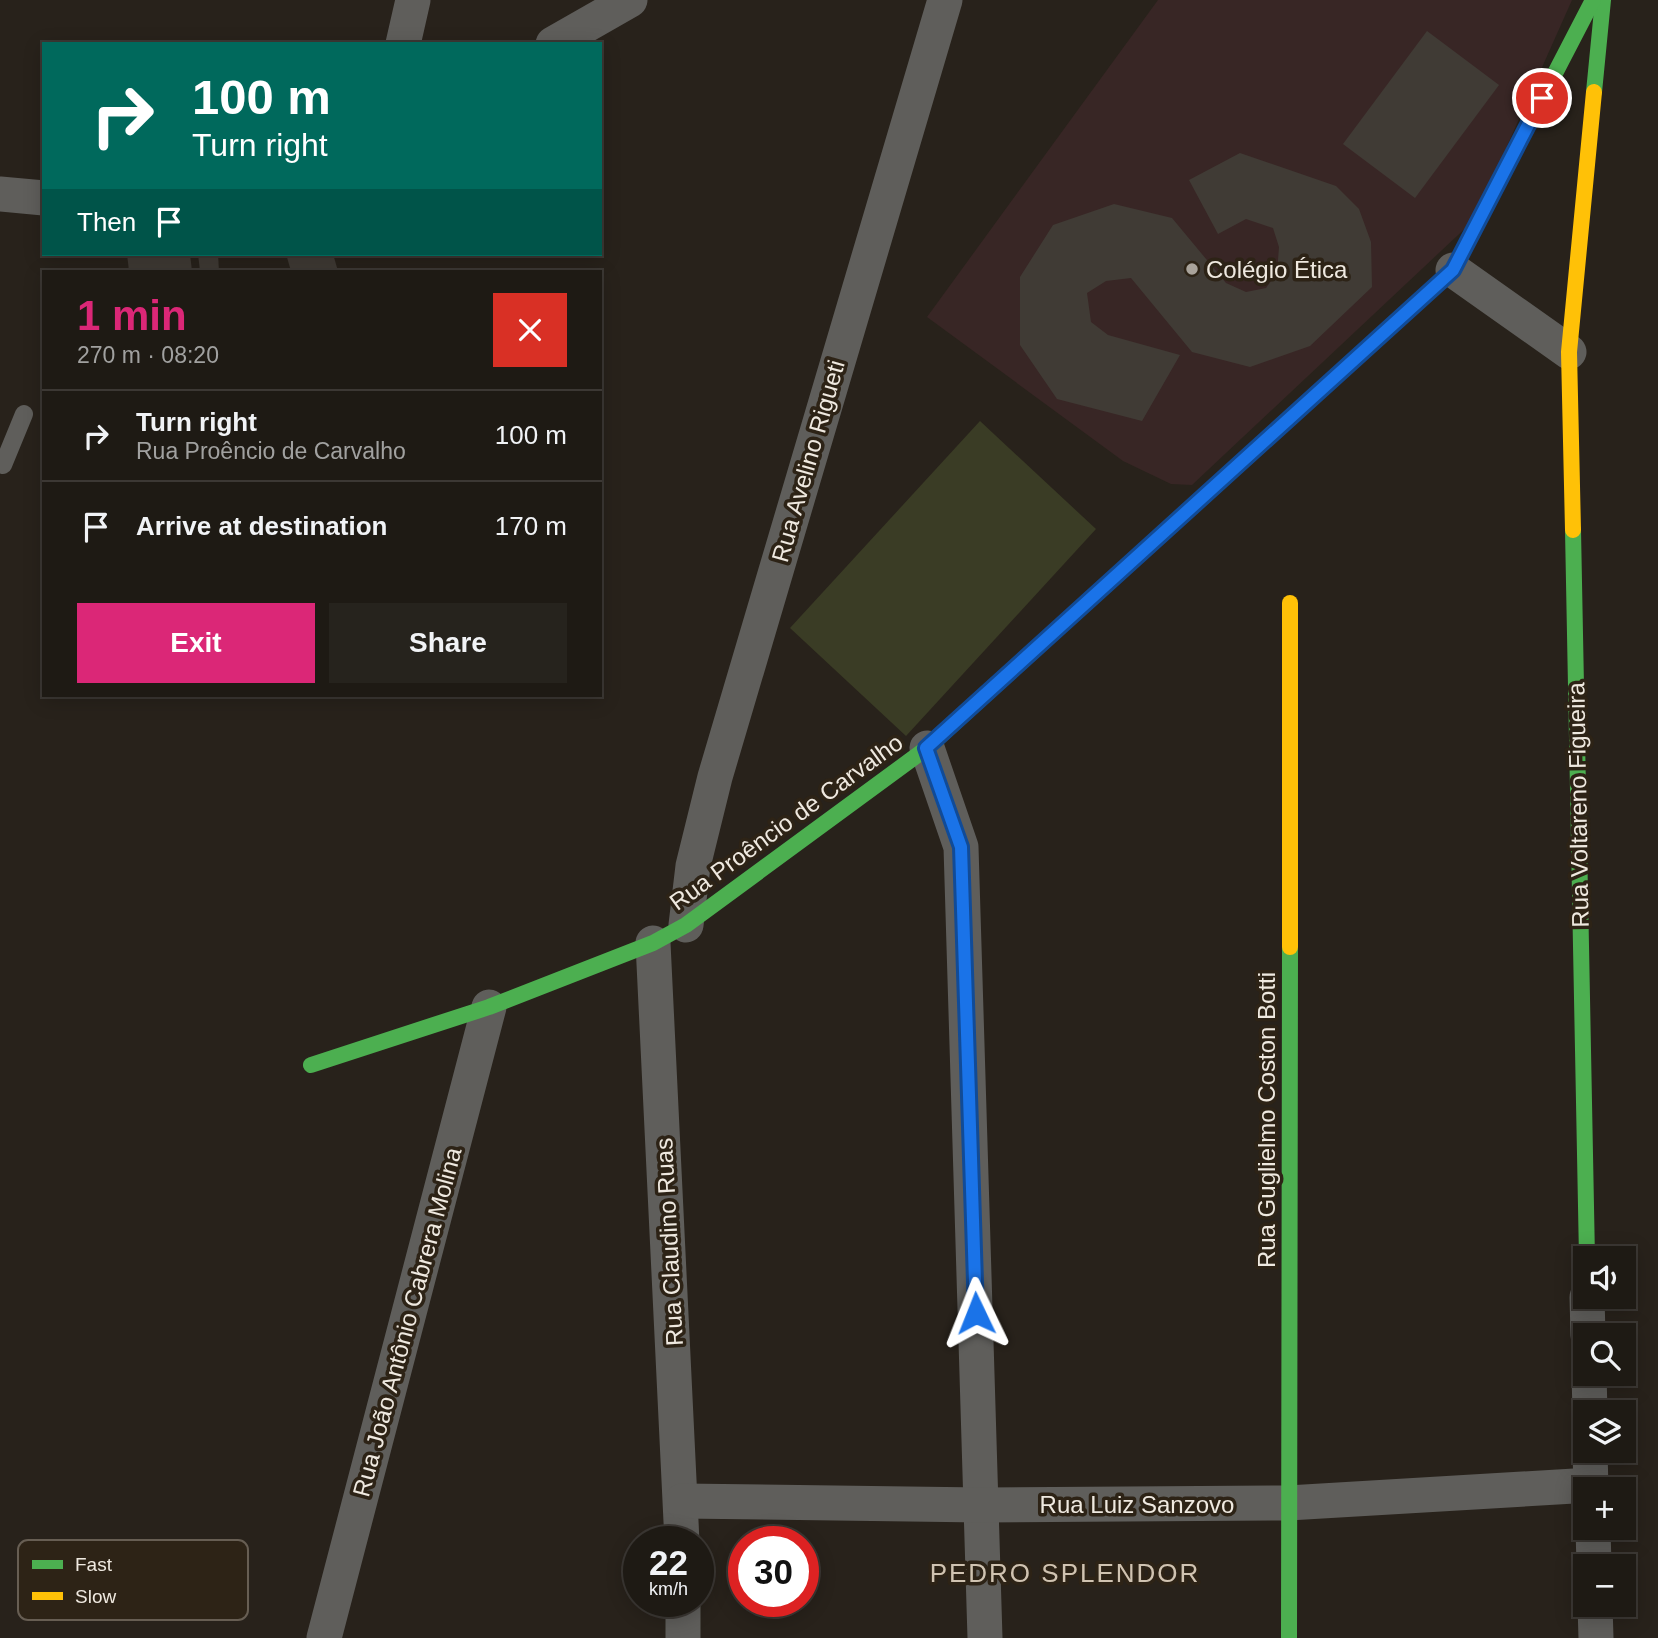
<!DOCTYPE html>
<meta charset="utf-8">
<style>
:root{--surface:#1e1a14;--page:#26231d;--text:#f1f3f6;--muted:#a1a1a0;--line:#3c3834;--accent:#db2777}
body{margin:0;font-family:Helvetica,sans-serif;background:var(--page);color:var(--text);height:100vh;display:flex;flex-direction:column;font-size:26px;white-space:nowrap}
*{box-sizing:border-box;margin:0}
p{font-size:23px;color:var(--muted)}
.icon{flex:none;width:38px;height:38px;fill:none;stroke:currentColor;stroke-width:2;stroke-linecap:round;stroke-linejoin:round}
.map{position:relative;flex:1;overflow:hidden}
.side{position:absolute;left:42px;top:270px;width:560px;height:427px;display:flex;flex-direction:column;background:var(--surface);border-radius:0px;box-shadow:0 4px 18px #0003,0 0 0 2px var(--line)}
.side>*{flex:none}
.hud{position:absolute;left:42px;top:42px;width:560px;height:214px;border-radius:0px;box-shadow:0 4px 18px #0003,0 0 0 2px var(--line);background:#00695c;color:#fff;overflow:hidden}
.tools{position:absolute;left:1573px;top:1246px;display:grid;gap:14px}
.tools a{display:grid;place-items:center;width:63px;height:63px;border-radius:0px;background:var(--surface);box-shadow:0 4px 18px #0003,0 0 0 2px var(--line);font-size:35px}
.speed{position:absolute;left:623px;top:1526px;display:flex;gap:14px;font-size:35px;font-weight:700;text-align:center}
.speed>*{display:grid;place-content:center;width:91px;height:91px;border-radius:50%;background:var(--surface);box-shadow:0 4px 18px #0003,0 0 0 2px var(--line);line-height:1}
.speed small{font-size:18px;font-weight:400}
.speed .limit{border:10px solid #d22;background:#fff;color:#111}
.pin{position:absolute;display:grid;place-items:center;width:60px;height:60px;color:#fff;margin:-30px;border:4px solid #fff;border-radius:50%;box-shadow:0 2px 7px #0007}
.me{position:absolute;width:77px;margin:-38px;rotate:358deg;stroke-linejoin:round;filter:drop-shadow(0 0 5px #0008)}
.turn{display:flex;align-items:center;gap:24px;height:147px;padding:0 35px;font-size:32px}
.turn .icon{width:91px;height:91px;stroke-width:2.5}
.turn b{display:block;font-size:49px;line-height:60px}
.then{display:flex;align-items:center;height:66px;padding:0 35px;background:#0003;gap:14px;font-size:26px}
.round{display:grid;place-items:center;flex:none;width:74px;height:74px;border-radius:0px;background:var(--page)}
.headline{display:flex;align-items:center;justify-content:space-between;height:119px;padding:0 35px}
h1{font-size:42px;font-weight:600;line-height:52px;color:var(--accent)}
.action{display:flex;gap:14px;margin-top:auto;padding:14px 35px}
.action a{flex:1;height:80px;border-radius:0px;background:var(--accent);color:#fff;font-size:28px;font-weight:600;line-height:80px;text-align:center}
.action a+a{background:var(--page);color:var(--text)}
ul{padding:0;list-style:none}
li{display:flex;align-items:center;gap:21px;height:91px;padding:0 35px;border-top:2px solid var(--line)}
li div{flex:1}
li b{display:block;font-size:26px}
li em{font-style:normal}
.map>svg:first-child{display:block}
.education{fill:#382625}
.green{fill:#3a3c25}
.building{fill:#403b35}
.lines{fill:none;stroke-linecap:round;stroke-linejoin:round}
.lane{stroke:#5f5e5b;stroke-width:18}
.street{stroke:#5f5e5b;stroke-width:35}
.fast{stroke:#4caf50;stroke-width:16}
.slow{stroke:#ffc107;stroke-width:16}
.route-casing{stroke:#114b97;stroke-width:18}
.route{stroke:#1a73e8;stroke-width:12}
.poi-dot{fill:#a9a39b;stroke:#2d2316;stroke-width:2.5}
.labels{text-anchor:middle;dominant-baseline:central;stroke-width:7;stroke-linejoin:round;paint-order:stroke}
.poi-label{font-size:24px;fill:#efe9e0;stroke:#2d2316;text-anchor:start}
.street-label{font-size:24px;fill:#efe9e0;stroke:#2d2316}
.neighbourhood-label{font-size:26px;letter-spacing:2px;fill:#d0c3b1;stroke:#2d2316}
.key{fill:#2d2316;stroke:#675e53;stroke-width:2}
.key-label{font-size:19px;fill:#efe9e0}
</style>
<div class="map">
<svg width="1658" height="1638" viewBox="0 0 1658 1638">
<rect width="100%" height="100%" fill="#28221b"/>
<polygon class="education" points="1158,0 1572,0 1474,220 1192,485 1171,484 1123,461 927,317"/>
<polygon class="green" points="980,421 1096,529 906,736 790,628"/>
<g class="building">
<polygon points="1427,31 1499,85 1415,198 1343,144"/>
<polygon points="1240,153 1336,186 1359,209 1371,242 1372,287 1310,346 1250,367 1192,352 1131,278 1106,281 1087,293 1091,322 1108,335 1180,355 1142,421 1057,399 1020,345 1020,277 1053,225 1114,204 1172,218 1226,283 1246,292 1266,288 1277,273 1279,247 1273,228 1246,219 1218,234 1189,180"/>
<polygon points="127,254 190,254 192,271 129,271"/>
<polygon points="198,254 218,254 219,271 200,271"/>
<polygon points="286,254 333,254 338,271 291,271"/>
</g>
<g class="lines">
<polyline class="lane" points="3,465 24,414"/>
<g class="street">
<polyline points="403,44 413,0"/>
<polyline points="553,44 630,0"/>
<polyline points="0,194 44,198"/>
<polyline points="1453,270 1569,352"/>
<polyline points="927,748 961,847 985,1638"/>
<polyline points="686,925 693,866 715,777 945,0"/>
<polyline points="653,943 682,1542"/>
<polyline points="1587,1297 1588,1335"/>
<polyline points="1589,1374 1590,1412"/>
<polyline points="1590,1451 1591,1489"/>
<polyline points="682,1501 982,1505 1288,1503 1591,1485"/>
<polyline points="1593,1528 1594,1566"/>
<polyline points="683,1601 683,1638"/>
<polyline points="1595,1605 1596,1638"/>
<polyline points="324,1638 489,1007"/>
</g>
<g class="fast">
<polyline points="1594,92 1603,0"/>
<polyline points="1310,400 1453,270 1593,0"/>
<polyline points="1573,530 1587,1258"/>
<polyline points="311,1065 489,1007 653,943 686,925 927,748 1064,623"/>
<polyline points="1289,1638 1290,947"/>
</g>
<g class="slow">
<polyline points="1573,530 1569,352 1594,92"/>
<polyline points="1064,623 1310,400"/>
<polyline points="1290,947 1290,603"/>
</g>
</g>
<g class="lines">
<g class="route-casing">
<polyline id="route" points="976,1313 961,847 926,748 1453,270 1542,98"/>
</g>
<use href="#route" class="route"/>
</g>
<circle class="poi-dot" cx="1192" cy="269" r="7"/>
<g class="labels">
<g class="poi-label">
<text x="1206" y="269">Colégio Ética</text>
</g>
<g class="street-label">
<text transform="translate(808 461) rotate(-74)">Rua Avelino Rigueti</text>
<text transform="translate(1578 805) rotate(-91)">Rua Voltareno Figueira</text>
<text transform="translate(786 822) rotate(-36)">Rua Proêncio de Carvalho</text>
<text transform="translate(1266 1120) rotate(-90)">Rua Guglielmo Coston Botti</text>
<text transform="translate(669 1242) rotate(-93)">Rua Claudino Ruas</text>
<text transform="translate(407 1322) rotate(-75)">Rua João Antônio Cabrera Molina</text>
<text x="1137" y="1504">Rua Luiz Sanzovo</text>
</g>
<g class="neighbourhood-label">
<text x="1065" y="1573">PEDRO SPLENDOR</text>
</g>
</g>
<rect x="18" y="1540" width="230" height="80" rx="10" class="key"/>
<rect x="32" y="1560" width="31" height="9" fill="#4caf50"/>
<rect x="32" y="1592" width="31" height="8" fill="#ffc107"/>
<g class="key-label">
<text x="75" y="1571">Fast</text>
<text x="75" y="1603">Slow</text>
</g>
</svg>
<div class="tools">
<a><svg class="icon" aria-label="sound" viewBox="0 0 24 24"><path d="M4 9h4l5-4v14l-5-4H4zM17 9q2 3 0 6"/></svg></a>
<a><svg class="icon" aria-label="search" viewBox="0 0 24 24"><circle cx="10" cy="10" r="6"/><path d="M15 15l6 6"/></svg></a>
<a><svg class="icon" aria-label="layers" viewBox="0 0 24 24"><path d="M12 4l9 5-9 5-9-5zM3 14l9 5 9-5"/></svg></a>
<a>+</a>
<a>−</a>
</div>
<div class="speed"><div>22<small>km/h</small></div><div class="limit">30</div></div>
<div class="pin" style="left:1542px;top:98px;background:#d93025"><svg class="icon" aria-label="arrive" viewBox="0 0 24 24"><path d="M6 21V4h12l-3 4 3 4H6"/></svg></div>
<svg class="me" style="left:976px;top:1313px" viewBox="-20 -20 40 40"><path d="M0-17L14 15 0 8-14 15z" fill="#1a73e8" stroke="#fff" stroke-width="4"/></svg>
<div class="hud">
<div class="turn"><svg class="icon" aria-label="right" viewBox="0 0 24 24"><path d="M7 20v-9h11M14 6l5 5-5 5"/></svg><div><b>100 m</b>Turn right</div></div>
<div class="then">Then<svg class="icon" aria-label="arrive" viewBox="0 0 24 24"><path d="M6 21V4h12l-3 4 3 4H6"/></svg></div>
</div>
<section class="side">
<div class="headline"><div><h1>1 min</h1><p>270 m · 08:20</p></div><a class="round" style="background:#d93025;color:#fff"><svg class="icon" aria-label="close" viewBox="0 0 24 24"><path d="M6 6l12 12M18 6L6 18"/></svg></a></div>
<ul>
<li><svg class="icon" aria-label="right" viewBox="0 0 24 24"><path d="M7 20v-9h11M14 6l5 5-5 5"/></svg><div><b>Turn right</b><p>Rua Proêncio de Carvalho</p></div><em>100 m</em></li>
<li><svg class="icon" aria-label="arrive" viewBox="0 0 24 24"><path d="M6 21V4h12l-3 4 3 4H6"/></svg><div><b>Arrive at destination</b></div><em>170 m</em></li>
</ul>
<div class="action"><a>Exit</a><a>Share</a></div>
</section>
</div>
